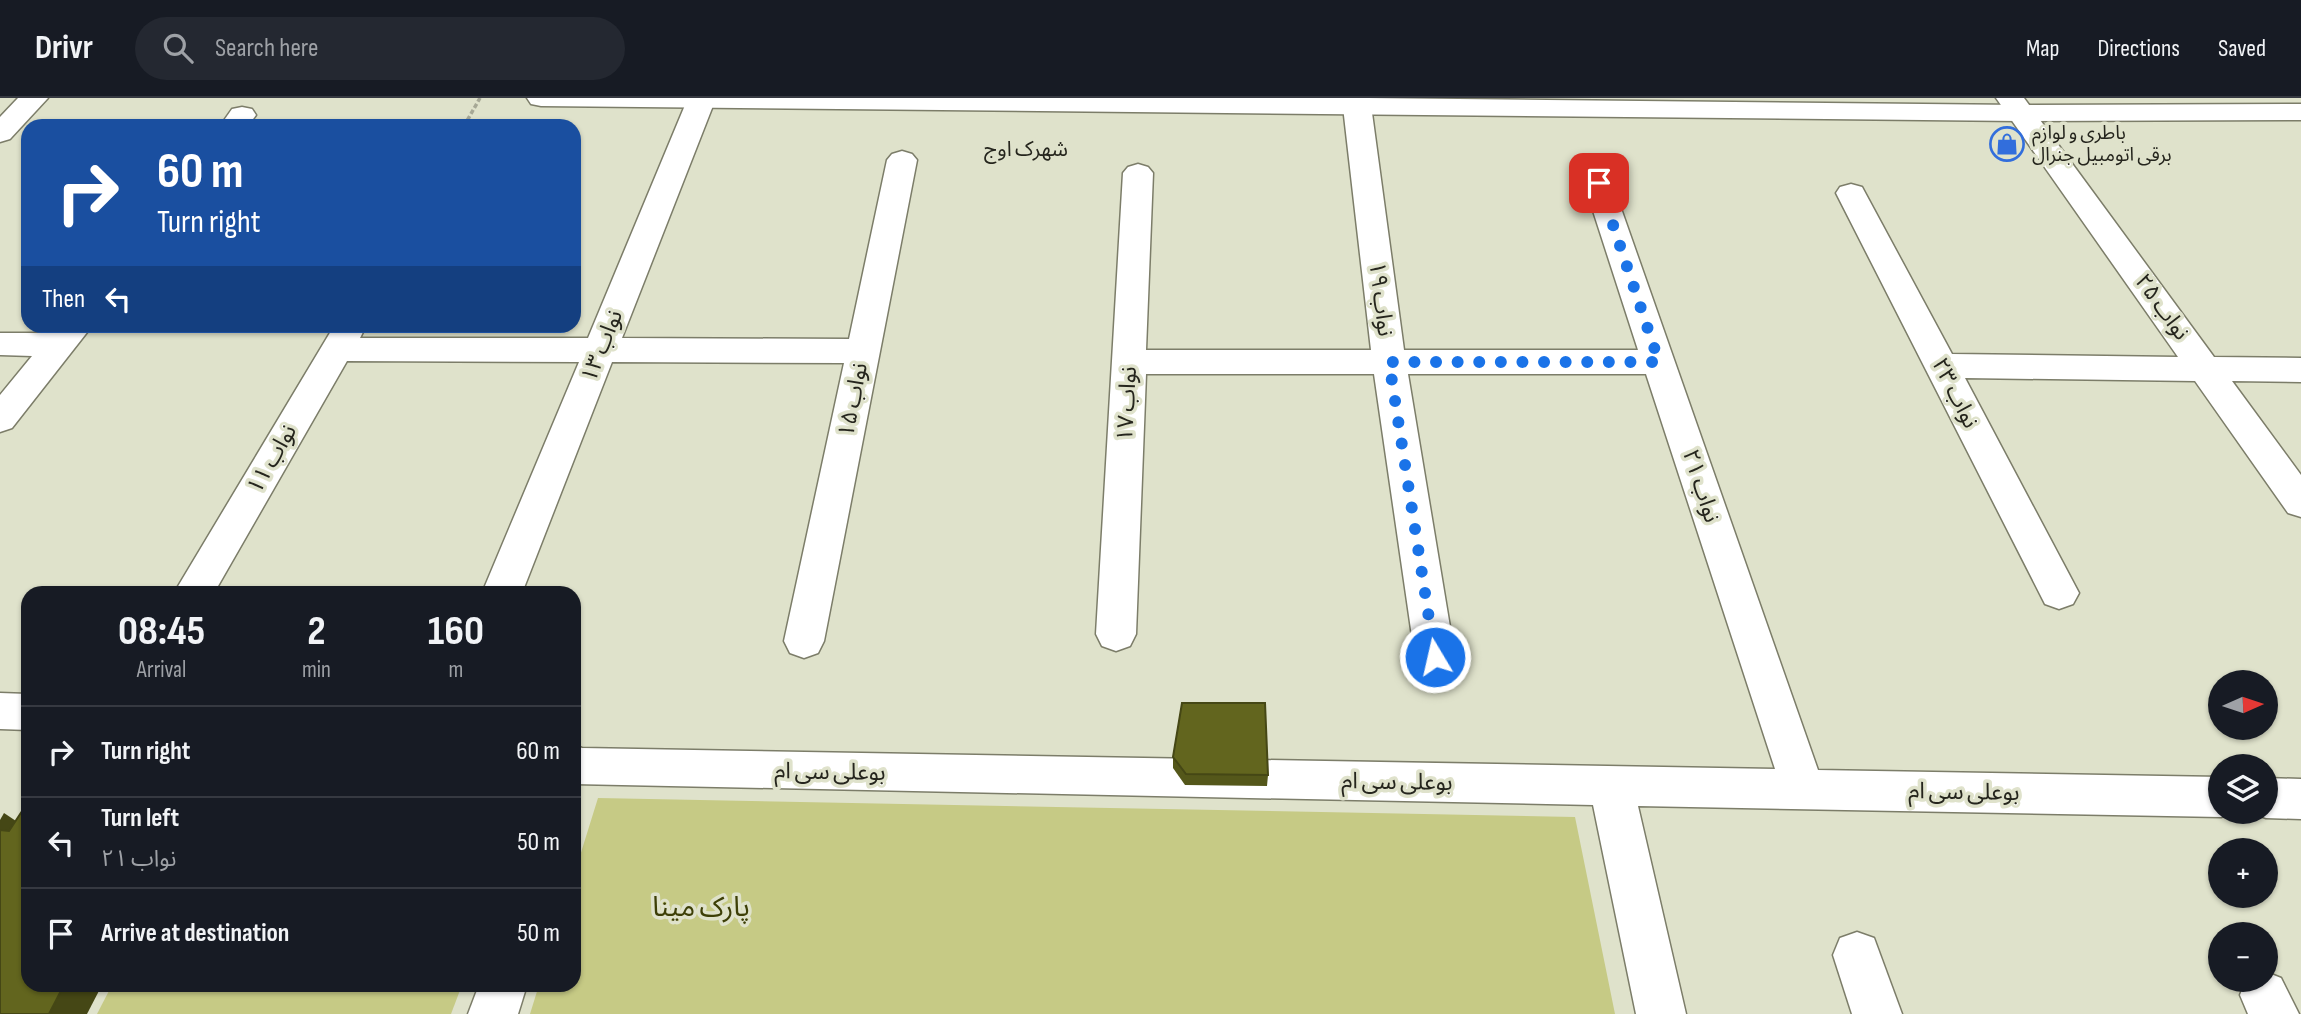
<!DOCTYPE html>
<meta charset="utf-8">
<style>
:root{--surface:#171b24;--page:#242831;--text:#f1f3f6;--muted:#9ea1a6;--line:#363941}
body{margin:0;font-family:"Sofia Sans Condensed","Noto Sans Arabic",sans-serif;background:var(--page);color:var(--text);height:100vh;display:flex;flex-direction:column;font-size:26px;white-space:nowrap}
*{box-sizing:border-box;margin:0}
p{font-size:23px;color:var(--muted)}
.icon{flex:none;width:38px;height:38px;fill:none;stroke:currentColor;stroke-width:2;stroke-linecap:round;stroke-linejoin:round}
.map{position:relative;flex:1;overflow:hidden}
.details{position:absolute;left:21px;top:488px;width:560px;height:406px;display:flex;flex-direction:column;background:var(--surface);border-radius:21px;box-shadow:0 2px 5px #0004}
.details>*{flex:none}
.hud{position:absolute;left:21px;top:21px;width:560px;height:214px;border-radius:21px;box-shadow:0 2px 5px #0004;background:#1a4fa0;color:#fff;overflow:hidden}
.needle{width:46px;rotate:87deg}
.tools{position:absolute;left:2208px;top:572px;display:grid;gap:14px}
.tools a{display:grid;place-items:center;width:70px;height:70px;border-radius:50%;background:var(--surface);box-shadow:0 2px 5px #0004;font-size:35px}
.pin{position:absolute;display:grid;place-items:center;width:60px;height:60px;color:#fff;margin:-30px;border-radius:14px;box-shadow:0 4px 10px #0006}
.me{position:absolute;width:77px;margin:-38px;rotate:351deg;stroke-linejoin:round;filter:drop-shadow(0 0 5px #0008)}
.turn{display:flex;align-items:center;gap:24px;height:147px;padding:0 21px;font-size:32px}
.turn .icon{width:91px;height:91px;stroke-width:2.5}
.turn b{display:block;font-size:49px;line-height:60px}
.then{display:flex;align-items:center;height:66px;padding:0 21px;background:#0003;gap:14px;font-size:26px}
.eta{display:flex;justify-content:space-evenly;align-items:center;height:119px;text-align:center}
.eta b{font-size:42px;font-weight:700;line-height:49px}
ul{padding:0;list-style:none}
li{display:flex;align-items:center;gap:21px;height:91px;padding:0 21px;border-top:2px solid var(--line)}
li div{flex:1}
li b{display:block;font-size:26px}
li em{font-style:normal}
header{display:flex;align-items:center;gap:42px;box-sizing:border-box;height:98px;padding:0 35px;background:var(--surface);border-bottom:2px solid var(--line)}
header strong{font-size:33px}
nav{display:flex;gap:38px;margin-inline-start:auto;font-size:24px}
.search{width:490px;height:63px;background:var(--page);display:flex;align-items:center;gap:18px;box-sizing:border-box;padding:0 24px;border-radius:38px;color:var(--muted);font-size:26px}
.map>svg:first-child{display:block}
.green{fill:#c6ca85}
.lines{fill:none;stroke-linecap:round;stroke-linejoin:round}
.street-casing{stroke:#7c7d69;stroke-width:3}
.secondary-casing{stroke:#7c7d69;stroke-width:3}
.path{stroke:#a6a896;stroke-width:3.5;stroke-dasharray:4.5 2.5;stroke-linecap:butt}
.street{fill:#fff;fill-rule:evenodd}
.secondary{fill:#fff;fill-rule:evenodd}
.wall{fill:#54571a}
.shaded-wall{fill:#454715}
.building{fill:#62651e;stroke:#454715;stroke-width:2}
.route{stroke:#1a73e8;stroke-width:12;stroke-dasharray:0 21.6}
.labels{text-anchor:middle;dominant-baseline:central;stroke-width:7;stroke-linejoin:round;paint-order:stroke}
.far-poi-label{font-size:19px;fill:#25251d;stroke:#dfe2cb;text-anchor:start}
.far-neighbourhood-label{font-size:21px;fill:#25251d;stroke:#dfe2cb}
.street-label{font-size:23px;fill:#25251d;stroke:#dfe2cb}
.near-park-label{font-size:28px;fill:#3d3f07;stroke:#dfe2cb}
</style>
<header>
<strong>Drivr</strong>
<div class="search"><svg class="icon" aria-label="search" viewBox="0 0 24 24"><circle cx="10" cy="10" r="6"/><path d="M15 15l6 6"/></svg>Search here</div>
<nav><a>Map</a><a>Directions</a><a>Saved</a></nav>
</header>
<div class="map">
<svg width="2301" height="916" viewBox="0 0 2301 916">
<rect width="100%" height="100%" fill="#dfe2cb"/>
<g class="green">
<polygon points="598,700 1575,719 1615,916 530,916 539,887 574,887 574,777"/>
<polygon points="112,887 462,887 451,916 97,916"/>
</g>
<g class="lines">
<g class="street-casing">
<g id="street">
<polygon points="18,0 48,0 10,41 0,44 0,19"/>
<polygon points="688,0 716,0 622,240 849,241 887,62 892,56 902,53 912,56 917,62 824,543 818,555 804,560 790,555 784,543 844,265 612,264 522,495 482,495 579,264 347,263 214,495 174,495 334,228 366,228 360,240 588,240"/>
<polygon points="1342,0 1370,0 1404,252 1638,252 1584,85 1588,79 1599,76 1610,79 1818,672 2221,679 2221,714 2234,714 2221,719 1638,708 1686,916 1636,916 1593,707 574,686 574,647 582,650 1775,671 1646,276 1408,276 1455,559 1449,571 1435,576 1421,571 1415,559 1374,276 1146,276 1136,536 1130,548 1116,553 1102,548 1096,536 1123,75 1128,69 1138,66 1148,69 1153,75 1146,252 1371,252"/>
<polygon points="1996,0 2024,0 2214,259 2301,260 2301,284 2232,283 2301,377 2301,419 2288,415 2195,283 1965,280 2079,495 2073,506 2059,511 2045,506 1836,95 1840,89 1851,86 1862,89 1952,256 2178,259"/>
<polygon points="242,9 252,11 256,17 248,28 220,28 232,11"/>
<polygon points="57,228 92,228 12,330 0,334 0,297 32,258 0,257 0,235 51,235"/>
<polygon points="0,595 28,596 28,632 0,631"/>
<polygon points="2266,680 2301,681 2301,721 2266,720 2250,714 2266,714"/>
<polygon points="1857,834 1874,840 1902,916 1852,916 1833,857 1840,840"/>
<polygon points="2266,874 2281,880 2299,916 2248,916 2240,897 2246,882 2266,882"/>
<polygon points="479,887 527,887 518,916 468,916"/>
</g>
</g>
<g class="secondary-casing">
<polygon id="secondary" points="527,0 1367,0 2020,7 2301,6 2301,22 2020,23 541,8 531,6"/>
</g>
<polyline class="path" points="464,28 480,0"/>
<use href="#street" class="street"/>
<use href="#secondary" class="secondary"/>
</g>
<polygon class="wall" points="1173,659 1268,677 1267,688 1185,687 1173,670"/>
<g class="shaded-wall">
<polygon points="4,715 28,731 0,736 0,722"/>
<polygon points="64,887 102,887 87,916 49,916"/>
</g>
<g class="building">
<polygon points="1182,605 1265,605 1268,677 1186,676 1173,659"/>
<polygon points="28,704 28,887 64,887 49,916 0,916 0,732 9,733"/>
</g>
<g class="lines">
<polyline class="route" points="1435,559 1389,264 1659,264 1599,85"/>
</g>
<defs>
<g id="shop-ring" transform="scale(1.75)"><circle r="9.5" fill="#dfe2cb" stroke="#326edc" stroke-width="1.5"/><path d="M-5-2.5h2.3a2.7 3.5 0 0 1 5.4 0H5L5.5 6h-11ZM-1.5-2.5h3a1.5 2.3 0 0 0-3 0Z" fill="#326edc"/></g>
</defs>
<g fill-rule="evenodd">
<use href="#shop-ring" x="2007" y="46"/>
</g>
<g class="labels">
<g class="far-poi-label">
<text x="2032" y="35">باطری و لوازم<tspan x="2032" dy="22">برقی اتومبیل جنرال</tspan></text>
</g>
<g class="far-neighbourhood-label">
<text x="1026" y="51">شهرک اوج</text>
</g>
<g class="street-label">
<text transform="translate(1381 201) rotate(83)">نواب ۱۹</text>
<text transform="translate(2162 209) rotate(54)">نواب ۲۵</text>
<text transform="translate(602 248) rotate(-68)">نواب ۱۳</text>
<text transform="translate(1955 295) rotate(63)">نواب ۲۳</text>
<text transform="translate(853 302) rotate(-79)">نواب ۱۵</text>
<text transform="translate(1127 306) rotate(-87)">نواب ۱۷</text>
<text transform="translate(272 361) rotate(-60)">نواب ۱۱</text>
<text transform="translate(1701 388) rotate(72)">نواب ۲۱</text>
<text transform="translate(830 674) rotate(1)">بوعلی سی ام</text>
<text transform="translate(1397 684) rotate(1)">بوعلی سی ام</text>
<text transform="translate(1964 694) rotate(1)">بوعلی سی ام</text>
</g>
<g class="near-park-label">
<text x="701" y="809">پارک مینا</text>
</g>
</g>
</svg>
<div class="tools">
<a><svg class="needle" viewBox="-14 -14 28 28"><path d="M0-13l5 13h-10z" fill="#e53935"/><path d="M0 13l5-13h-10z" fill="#9ea1a6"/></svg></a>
<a><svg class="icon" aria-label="layers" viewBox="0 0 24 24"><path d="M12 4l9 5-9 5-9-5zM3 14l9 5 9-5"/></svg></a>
<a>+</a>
<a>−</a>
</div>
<div class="pin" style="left:1599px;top:85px;background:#d93025"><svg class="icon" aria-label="arrive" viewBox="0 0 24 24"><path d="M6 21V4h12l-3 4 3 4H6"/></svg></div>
<svg class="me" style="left:1435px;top:559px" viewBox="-20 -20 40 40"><circle r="17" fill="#1a73e8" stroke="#fff" stroke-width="3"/><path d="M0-11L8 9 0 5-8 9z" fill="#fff"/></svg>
<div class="hud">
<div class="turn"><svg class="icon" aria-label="right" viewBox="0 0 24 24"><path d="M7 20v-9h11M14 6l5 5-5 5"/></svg><div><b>60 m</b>Turn right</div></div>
<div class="then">Then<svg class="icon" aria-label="left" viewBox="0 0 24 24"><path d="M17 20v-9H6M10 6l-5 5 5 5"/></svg></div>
</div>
<section class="details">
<div class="eta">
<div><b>08:45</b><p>Arrival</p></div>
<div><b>2</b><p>min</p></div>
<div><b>160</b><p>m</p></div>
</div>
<ul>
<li><svg class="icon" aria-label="right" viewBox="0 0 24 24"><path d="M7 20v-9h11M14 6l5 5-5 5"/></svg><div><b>Turn right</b></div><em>60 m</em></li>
<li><svg class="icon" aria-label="left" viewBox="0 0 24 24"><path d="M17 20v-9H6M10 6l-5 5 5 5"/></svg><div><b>Turn left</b><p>نواب ۲۱</p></div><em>50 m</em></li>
<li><svg class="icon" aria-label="arrive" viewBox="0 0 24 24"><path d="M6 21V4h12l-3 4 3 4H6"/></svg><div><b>Arrive at destination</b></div><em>50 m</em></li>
</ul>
</section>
</div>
